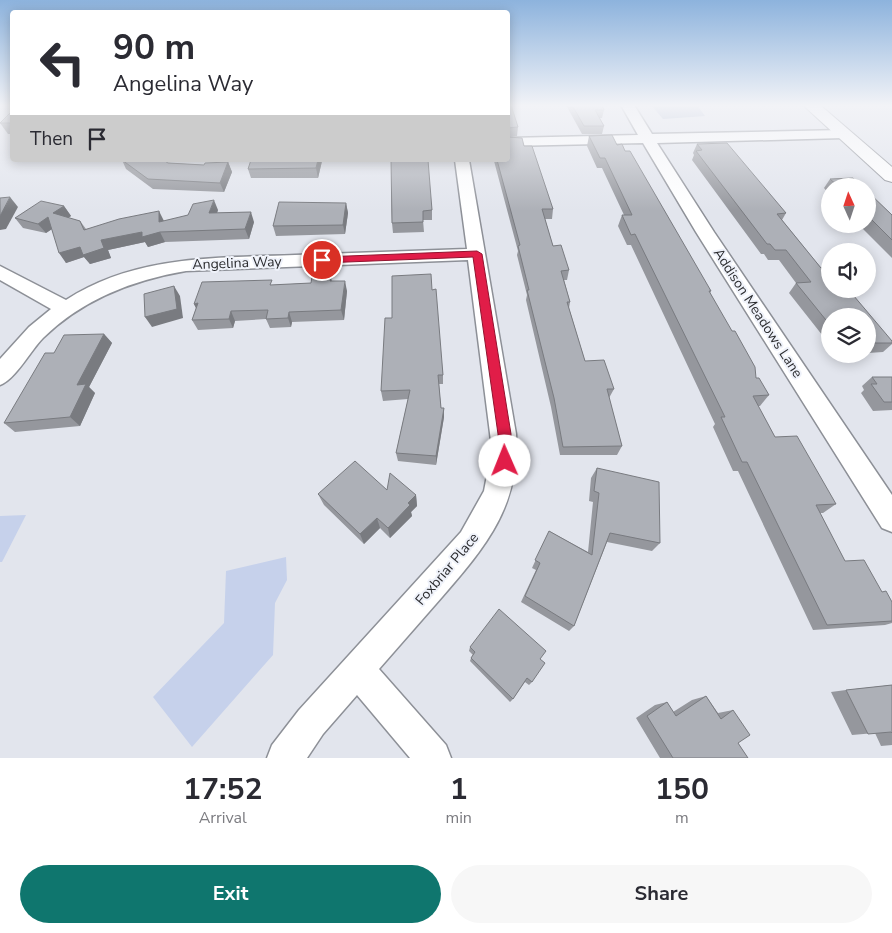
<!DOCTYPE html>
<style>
:root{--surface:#fff;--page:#f7f7f7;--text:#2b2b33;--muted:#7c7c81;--accent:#0f766e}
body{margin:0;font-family:"Nunito Sans",sans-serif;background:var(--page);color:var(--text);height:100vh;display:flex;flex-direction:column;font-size:19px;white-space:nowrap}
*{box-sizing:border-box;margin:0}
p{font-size:16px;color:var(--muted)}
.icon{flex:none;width:28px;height:28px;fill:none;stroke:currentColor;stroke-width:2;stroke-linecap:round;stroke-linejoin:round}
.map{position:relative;height:758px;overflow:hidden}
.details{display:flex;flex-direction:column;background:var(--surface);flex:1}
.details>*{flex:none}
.hud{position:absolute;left:10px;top:10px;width:500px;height:152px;border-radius:5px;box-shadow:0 2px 12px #0003;background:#fff;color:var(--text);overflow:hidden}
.needle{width:32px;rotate:357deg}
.tools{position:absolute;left:821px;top:178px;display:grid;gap:10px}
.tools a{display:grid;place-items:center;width:55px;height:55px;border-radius:50%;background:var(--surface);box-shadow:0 2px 12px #0003;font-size:25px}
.pin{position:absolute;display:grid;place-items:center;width:42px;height:42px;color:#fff;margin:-21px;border:2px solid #fff;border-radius:50%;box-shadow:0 1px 5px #0007}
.me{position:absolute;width:55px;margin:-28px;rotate:359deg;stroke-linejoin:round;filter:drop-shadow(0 0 4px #0008)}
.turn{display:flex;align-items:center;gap:18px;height:105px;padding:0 20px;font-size:22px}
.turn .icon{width:65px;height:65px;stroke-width:2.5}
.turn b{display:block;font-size:35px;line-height:42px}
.then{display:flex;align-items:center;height:48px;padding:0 20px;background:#0003;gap:10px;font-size:19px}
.eta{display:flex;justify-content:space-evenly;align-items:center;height:85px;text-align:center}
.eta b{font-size:30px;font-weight:700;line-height:35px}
.primary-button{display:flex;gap:10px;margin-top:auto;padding:10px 20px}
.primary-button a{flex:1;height:58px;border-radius:30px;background:var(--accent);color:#fff;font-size:20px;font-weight:700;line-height:58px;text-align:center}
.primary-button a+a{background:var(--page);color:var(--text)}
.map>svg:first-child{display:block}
.green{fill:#c6d1eb}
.water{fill:#a5b1cd}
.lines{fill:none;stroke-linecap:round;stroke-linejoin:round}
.minor-casing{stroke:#8d9097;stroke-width:3}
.tertiary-casing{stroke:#8d9097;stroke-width:2}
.minor{fill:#fff;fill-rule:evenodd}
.tertiary{fill:#fff;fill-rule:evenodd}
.wall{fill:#95979d}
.shaded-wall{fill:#797b80}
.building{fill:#adb0b7;stroke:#797b80}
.route{fill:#e11d48;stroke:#92132f}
.labels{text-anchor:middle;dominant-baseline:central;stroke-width:4;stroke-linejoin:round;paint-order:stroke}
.street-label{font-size:14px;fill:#2a2b2e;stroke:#eff2fa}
</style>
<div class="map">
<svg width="892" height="758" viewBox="0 0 892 758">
<rect width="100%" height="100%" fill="#e2e5ed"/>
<g class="green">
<polygon points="26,515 2,562 0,562 0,516"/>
<polygon points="286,557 287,580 275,603 273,655 192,747 153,697 224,623 226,571"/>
</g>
<polygon class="water" points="651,105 697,105 705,116 663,119"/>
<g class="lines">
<g class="minor-casing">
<g id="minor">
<polygon points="621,105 634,105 652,134 843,130 850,134 843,138 657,143 714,232 892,495 892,532 882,528 696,232 643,143 508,146 508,138 638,135"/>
<path d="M455 160H469L516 434C520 506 487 545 442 597 421 621 400 645 379 669L446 745 451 758H410L357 695 323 734 307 758H267L272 745 299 710 461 532 484 491 492 449 468 260 186 271C133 280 83 299 43 338 31 350 15 380 0 385V359L29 327 51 309 0 280V266L66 300C135 255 216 258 295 255 352 253 409 251 467 249Z"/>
</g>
</g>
<g class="tertiary-casing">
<polygon id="tertiary" points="803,105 820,105 892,167 892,182 885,180"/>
</g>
<use href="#minor" class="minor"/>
<use href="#tertiary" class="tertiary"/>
</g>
<g class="wall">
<polygon points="508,105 518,127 517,136 508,137"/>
<polygon points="566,105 602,105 604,110 602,118 599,118 604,126 602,134 582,134"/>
<polygon points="12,111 12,134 8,134 0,123"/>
<polygon points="589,136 711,291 710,293 756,378 769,395 760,406 758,406 775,437 836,504 823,513 820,513 845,561 882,592 892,602 892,623 885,625 813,630 738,471 733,471 713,427 715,424 631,245 627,245 618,226 622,215 624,215 602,168 597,168 587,146"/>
<polygon points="697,144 786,213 782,220 821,268 892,341 892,344 883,352 868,353 868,316 830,316 830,345 789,293 796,283 779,260 768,260 764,254 761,254 692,160 694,155 693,153"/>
<polygon points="524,146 553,209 552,219 545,219 553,246 569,270 567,280 564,280 570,302 569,308 585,361 614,389 609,398 622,446 617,455 560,455 551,407 526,300 527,295 517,255 518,251 494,161 494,160 508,160"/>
<polygon points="122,160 204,165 228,162 232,172 224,192 153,189 126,169"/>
<polygon points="391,160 432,210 432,220 423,220 424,232 393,233 392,223"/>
<polygon points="322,161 318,178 251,178 248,169"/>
<polygon points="830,179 862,186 830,186 830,195 824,188"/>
<polygon points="868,192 892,215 892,258 858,224 868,224"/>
<polygon points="346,203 348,213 345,234 276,236 273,226"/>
<polygon points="64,206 71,216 68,218 80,221 86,229 164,221 218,210 217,213 254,222 249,239 165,242 148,247 145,242 108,250 111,258 90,264 84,257 66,263 52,229 46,233 23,228 15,218"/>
<polygon points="331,277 332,281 347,291 344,320 292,322 291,327 270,328 266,319 235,321 233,328 198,330 192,320 196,308 194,304 273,285 311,283"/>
<polygon points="432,290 443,375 443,384 439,384 441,408 444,408 444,417 436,465 398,461 396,453 408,399 383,401 381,391 392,318"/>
<polygon points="104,334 112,343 89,387 95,393 80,426 15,432 4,423 54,353"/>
<polygon points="872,377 892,377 892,410 873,411 861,393 864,390 862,386"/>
<polygon points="597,468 660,543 652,551 607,542 574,626 569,631 521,602 536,570 532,568 549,531 588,552 593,502 589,501 591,478"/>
<polygon points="387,490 416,495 417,506 411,512 412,516 390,538 380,528 364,544 324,505 318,494"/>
<polygon points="470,647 540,659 532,682 529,685 525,682 513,699 510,702 470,661 471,658 473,655 469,651"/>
<polygon points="892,685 892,745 881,746 875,733 852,735 831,692 846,690"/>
<polygon points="706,696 718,713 733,710 738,743 748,758 660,758 636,718 655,705 667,702 673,712 692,700"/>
</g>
<g class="shaded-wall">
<polygon points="318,160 322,160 322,161 318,178 316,168"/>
<polygon points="228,162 232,172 224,192 220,183"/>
<polygon points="10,197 18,207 6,229 0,230 0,216"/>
<polygon points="214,200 218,210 213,223 209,213"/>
<polygon points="346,203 348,213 345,234 343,225"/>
<polygon points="64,206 71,216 60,223 53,213"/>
<polygon points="159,211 164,221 159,222"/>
<polygon points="251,212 254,222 249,239 245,229"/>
<polygon points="48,217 55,227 46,233 38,224"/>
<polygon points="142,232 160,232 165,242 148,247 145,242 108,250 111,258 90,264 84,257 66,263 59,253 101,240"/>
<polygon points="345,281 347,291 344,320 341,310"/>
<polygon points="174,286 180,296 183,318 152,327 145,317"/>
<polygon points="198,303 199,314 194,304"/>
<polygon points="231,311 235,321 233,328 229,319"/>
<polygon points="289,312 292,322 291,327 288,318"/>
<polygon points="104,334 112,343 89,387 95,393 80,426 70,417 77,385"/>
<polygon points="444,408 444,417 436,465 436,456"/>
<polygon points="416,495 417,506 411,512 412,516 390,538 388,528 408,503"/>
<polygon points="377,518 380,528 364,544 360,534"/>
</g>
<g class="building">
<polygon points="508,105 511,105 518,127 508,128 508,129"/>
<polygon points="572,105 602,105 604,110 595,110 604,126 584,126"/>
<polygon points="12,111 12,123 0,123"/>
<polygon points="612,135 617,145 622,144 625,151 630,151 711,291 709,291 732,331 735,331 755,367 756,378 759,378 769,395 753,396 775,437 797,436 836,504 816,505 845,561 864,560 882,592 886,591 892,602 892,621 827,625 747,462 742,462 721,417 725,417 635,234 631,235 622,215 632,215 605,158 600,158 589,136"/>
<polygon points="508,137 522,138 524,146 532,146 553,209 542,209 553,246 561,245 569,270 561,271 570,302 567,302 585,361 604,360 614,389 607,389 622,446 563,447 554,398 527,290 529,290 518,246 520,245 497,160 508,160"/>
<polygon points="727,143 786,213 777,214 821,268 830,268 830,289 848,289 892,341 892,343 868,343 868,316 830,316 830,325 796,283 811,282 786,250 775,250 770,244 767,244 696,151 702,150 697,144"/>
<polygon points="122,160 163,160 168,163 204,165 205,163 228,162 220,183 148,179"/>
<polygon points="251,160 318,160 316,168 248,169"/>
<polygon points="391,160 428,160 432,210 423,211 423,222 392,223"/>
<polygon points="853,178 862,186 838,186 830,179"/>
<polygon points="868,192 892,215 892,240 868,216"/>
<polygon points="10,197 0,216 0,198"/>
<polygon points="214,200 209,213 251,212 245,229 160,232 142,237 142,232 101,240 104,248 83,255 80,247 59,253 48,217 38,224 15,218 41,201 64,206 53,213 80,221 84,230 119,219 159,211 159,222 188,215 193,204"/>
<polygon points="279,202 346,203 343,225 273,226"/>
<polygon points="431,274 432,290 436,289 443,375 438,375 441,408 444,408 436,456 396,453 410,390 381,391 385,318 392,318 392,276"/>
<polygon points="312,277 331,277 330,281 345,281 341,310 289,312 288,318 266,319 268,310 231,311 229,319 192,320 198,303 194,304 202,282 272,280 270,285 311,283"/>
<polygon points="174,286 177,309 145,317 144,294"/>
<polygon points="104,334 77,385 86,384 70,417 4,423 45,353 54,353 64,335"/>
<polygon points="872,377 892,377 892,402 884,402 871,384 877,384"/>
<polygon points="355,461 387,490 390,473 416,495 408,503 410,505 388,528 377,518 360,534 318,494"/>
<polygon points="597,468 659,482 660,543 610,533 574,626 525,596 540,563 535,560 549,531 592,555 599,493 594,491"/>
<polygon points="499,609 546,651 540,659 545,663 532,682 527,678 513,699 471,658 475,652 470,647"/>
<polygon points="892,685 892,733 891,732 868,734 846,690"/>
<polygon points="706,696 721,719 733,710 750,735 738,743 748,758 673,758 647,716 667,702 676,716"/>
</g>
<linearGradient id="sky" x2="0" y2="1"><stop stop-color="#8db3dd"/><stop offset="0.5" stop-color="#f2f3f7"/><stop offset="1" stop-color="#f2f3f7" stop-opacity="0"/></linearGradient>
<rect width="892" height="211" fill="url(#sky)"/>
<polygon class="route" points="477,251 482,254 511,434 511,461 509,465 505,467 500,465 498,461 498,434 473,257 322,263 317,260 322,257"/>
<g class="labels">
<g class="street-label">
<text transform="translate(237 263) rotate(-2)">Angelina Way</text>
<text transform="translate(758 313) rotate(57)">Addison Meadows Lane</text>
<text transform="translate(447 569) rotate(-50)">Foxbriar Place</text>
</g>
</g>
</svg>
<div class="tools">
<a><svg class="needle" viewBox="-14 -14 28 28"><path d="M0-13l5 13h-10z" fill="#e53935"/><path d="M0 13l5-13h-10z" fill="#7c7c81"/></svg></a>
<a><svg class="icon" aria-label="sound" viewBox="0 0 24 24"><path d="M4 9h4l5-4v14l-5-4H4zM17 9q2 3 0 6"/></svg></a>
<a><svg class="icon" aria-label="layers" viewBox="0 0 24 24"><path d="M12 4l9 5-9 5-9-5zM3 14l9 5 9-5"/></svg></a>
</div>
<div class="pin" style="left:322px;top:260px;background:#d93025"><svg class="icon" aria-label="arrive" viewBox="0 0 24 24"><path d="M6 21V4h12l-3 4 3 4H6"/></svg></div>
<svg class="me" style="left:505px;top:461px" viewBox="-20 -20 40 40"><circle r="19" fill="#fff"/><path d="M0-13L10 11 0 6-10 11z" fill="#e11d48"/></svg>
<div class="hud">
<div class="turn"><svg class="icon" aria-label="left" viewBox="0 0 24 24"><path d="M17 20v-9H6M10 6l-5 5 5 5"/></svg><div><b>90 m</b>Angelina Way</div></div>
<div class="then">Then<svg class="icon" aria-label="arrive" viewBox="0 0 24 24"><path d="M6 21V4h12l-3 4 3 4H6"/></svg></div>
</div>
</div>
<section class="details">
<div class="eta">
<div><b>17:52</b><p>Arrival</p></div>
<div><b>1</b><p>min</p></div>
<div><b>150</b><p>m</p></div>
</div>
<div class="primary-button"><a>Exit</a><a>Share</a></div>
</section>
